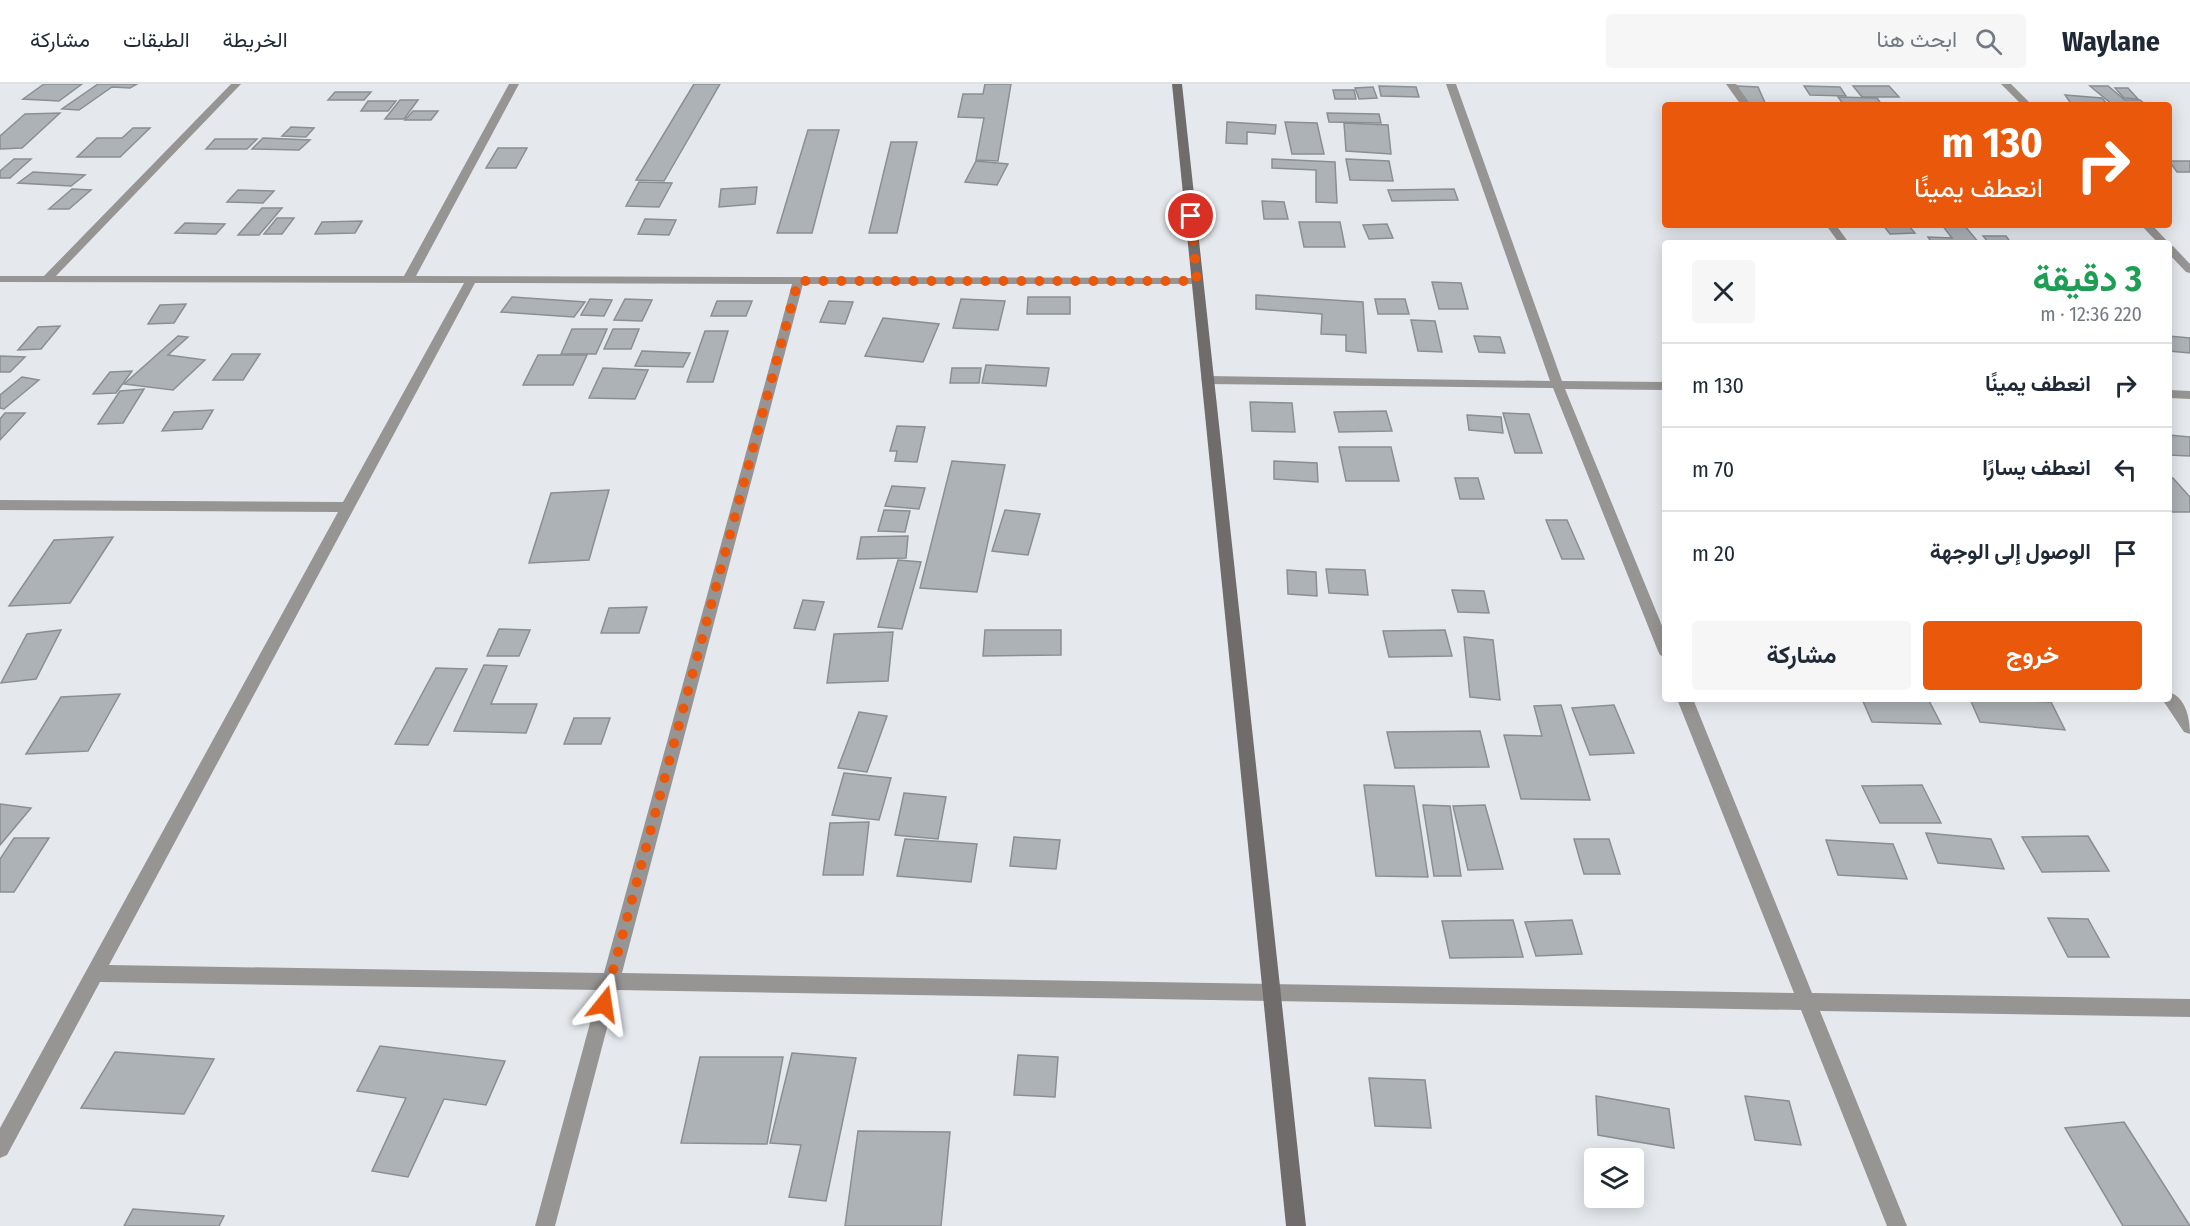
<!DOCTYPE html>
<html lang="ar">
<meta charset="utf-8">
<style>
:root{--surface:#fff;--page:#f6f6f7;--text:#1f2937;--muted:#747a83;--line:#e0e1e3;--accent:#ea580c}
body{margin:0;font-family:"Fira Sans Condensed",Vazirmatn,sans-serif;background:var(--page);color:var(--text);direction:rtl;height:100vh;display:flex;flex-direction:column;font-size:22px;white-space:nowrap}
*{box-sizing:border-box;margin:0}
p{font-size:20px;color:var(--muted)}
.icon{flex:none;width:33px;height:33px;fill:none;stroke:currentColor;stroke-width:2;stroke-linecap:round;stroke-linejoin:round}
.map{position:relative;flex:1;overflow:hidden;direction:ltr}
.sheet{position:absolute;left:1662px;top:156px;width:510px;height:462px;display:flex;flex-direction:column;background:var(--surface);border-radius:6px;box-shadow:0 3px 15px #0003;direction:rtl}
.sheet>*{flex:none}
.top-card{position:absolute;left:1662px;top:18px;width:510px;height:126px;border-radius:6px;box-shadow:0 3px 15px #0003;direction:rtl;background:#ea580c;color:#fff;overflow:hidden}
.fabs{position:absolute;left:1584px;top:1064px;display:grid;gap:12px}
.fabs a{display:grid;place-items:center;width:60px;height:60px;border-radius:6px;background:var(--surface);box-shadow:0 3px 15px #0003;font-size:30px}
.pin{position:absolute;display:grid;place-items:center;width:51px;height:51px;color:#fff;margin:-26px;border:3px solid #fff;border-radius:50%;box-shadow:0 2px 6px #0007}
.me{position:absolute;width:66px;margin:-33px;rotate:15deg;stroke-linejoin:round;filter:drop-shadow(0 0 4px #0008)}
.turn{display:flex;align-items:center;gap:21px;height:126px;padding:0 30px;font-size:27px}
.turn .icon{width:78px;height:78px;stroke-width:2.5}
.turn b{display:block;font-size:42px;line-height:51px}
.round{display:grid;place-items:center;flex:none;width:63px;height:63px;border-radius:6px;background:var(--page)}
.summary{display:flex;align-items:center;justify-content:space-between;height:102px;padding:0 30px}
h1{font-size:36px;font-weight:700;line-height:45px;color:#1e9e55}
.action{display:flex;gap:12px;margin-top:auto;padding:12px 30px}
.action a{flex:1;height:69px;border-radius:6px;background:var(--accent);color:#fff;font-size:24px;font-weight:700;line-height:69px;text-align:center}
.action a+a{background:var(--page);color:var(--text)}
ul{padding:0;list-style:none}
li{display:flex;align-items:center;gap:18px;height:84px;padding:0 30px;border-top:2px solid var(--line)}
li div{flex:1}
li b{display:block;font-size:22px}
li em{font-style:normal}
header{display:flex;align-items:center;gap:36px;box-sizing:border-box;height:84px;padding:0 30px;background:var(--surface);border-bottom:2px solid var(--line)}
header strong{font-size:28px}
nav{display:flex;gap:33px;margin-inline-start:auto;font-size:21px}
.search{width:420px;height:54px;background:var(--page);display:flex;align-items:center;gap:15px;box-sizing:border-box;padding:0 21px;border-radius:6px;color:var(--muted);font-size:22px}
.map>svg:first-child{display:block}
.building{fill:#adb2b6;stroke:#8a8f93;stroke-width:1.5}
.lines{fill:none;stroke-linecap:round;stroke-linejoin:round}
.street{fill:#979494;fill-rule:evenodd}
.secondary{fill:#706c6b;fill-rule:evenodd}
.route{stroke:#ea580c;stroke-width:10;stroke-dasharray:0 18}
</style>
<header>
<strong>Waylane</strong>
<div class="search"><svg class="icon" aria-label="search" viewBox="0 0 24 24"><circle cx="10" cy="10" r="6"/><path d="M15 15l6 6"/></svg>ابحث هنا</div>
<nav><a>الخريطة</a><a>الطبقات</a><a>مشاركة</a></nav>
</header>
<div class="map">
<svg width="2190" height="1142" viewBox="0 0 2190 1142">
<rect width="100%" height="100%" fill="#e5e9ed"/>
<g class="building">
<polygon points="44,0 82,0 59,17 23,15"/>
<polygon points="98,0 137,0 130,4 112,3 79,26 62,25"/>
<polygon points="694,0 720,0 664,97 636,96"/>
<polygon points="985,0 1011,0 998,77 976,76 984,34 958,33 963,10 983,10"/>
<polygon points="1379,2 1416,3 1419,13 1381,12"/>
<polygon points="1737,2 1758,3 1766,21 1746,20"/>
<polygon points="1804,2 1840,3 1846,12 1810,11"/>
<polygon points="1853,2 1889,2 1899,13 1862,13"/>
<polygon points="2090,2 2108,2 2125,16 2140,16 2146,21 2113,21"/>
<polygon points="1373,3 1377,14 1359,15 1355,4"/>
<polygon points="2115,4 2128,4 2138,15 2124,14"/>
<polygon points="1333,6 1354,6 1356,15 1335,15"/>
<polygon points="335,8 371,8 364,16 328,16"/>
<polygon points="2065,11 2102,14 2108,21 2072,21"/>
<polygon points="1838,13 1877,14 1882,21 1844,21"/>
<polygon points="400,16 418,16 404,35 385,35"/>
<polygon points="368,17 396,17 388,27 361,27"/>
<polygon points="413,27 438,27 431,36 405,36"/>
<polygon points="60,29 22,64 0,65 0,52 25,30"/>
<polygon points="1327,29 1379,30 1381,39 1329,38"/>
<polygon points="1227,38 1276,41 1275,50 1247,48 1247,60 1226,59"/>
<polygon points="1285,38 1317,39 1324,70 1292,70"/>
<polygon points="1344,39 1388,41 1391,70 1346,67"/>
<polygon points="291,43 314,44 306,53 282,52"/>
<polygon points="133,44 150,44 120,73 77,73 97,54 122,54"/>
<polygon points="808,46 839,46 812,149 777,149"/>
<polygon points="263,54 310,56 299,66 252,65"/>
<polygon points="215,55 257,55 247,65 206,65"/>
<polygon points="891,58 917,58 897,149 869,149"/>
<polygon points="498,64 527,64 516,84 486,84"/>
<polygon points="14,75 31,75 10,94 0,94 0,87"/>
<polygon points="1272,75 1335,78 1337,119 1316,118 1316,86 1272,84"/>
<polygon points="1346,75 1389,77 1393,97 1350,96"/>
<polygon points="976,77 1008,80 997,101 965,98"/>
<polygon points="2169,77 2190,77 2190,88 2177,88"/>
<polygon points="33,88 85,91 71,102 18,99"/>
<polygon points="639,98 672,99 659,123 626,122"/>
<polygon points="757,103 755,120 719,123 721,105"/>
<polygon points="72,105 91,106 69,125 49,125"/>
<polygon points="1454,105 1458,116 1392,117 1388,106"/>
<polygon points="238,106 274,107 263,119 227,118"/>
<polygon points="1262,117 1284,118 1288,135 1264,135"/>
<polygon points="262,124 282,124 259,151 238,151"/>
<polygon points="277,134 294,134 282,150 264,150"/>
<polygon points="645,135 676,136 669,151 638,150"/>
<polygon points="362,137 355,149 315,150 322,138"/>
<polygon points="1299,138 1340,138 1345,163 1304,163"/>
<polygon points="185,139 225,140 216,150 175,149"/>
<polygon points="1387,140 1393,154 1369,155 1363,141"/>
<polygon points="1883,141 1908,141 1915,149 1890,150"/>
<polygon points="1942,141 1964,141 1979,159 1932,159 1928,153 1952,154"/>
<polygon points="1983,152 2006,152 2011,159 1989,159"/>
<polygon points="1432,198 1461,199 1468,225 1439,225"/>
<polygon points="1256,211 1363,218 1366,269 1346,267 1346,251 1321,250 1322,230 1256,225"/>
<polygon points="512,213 585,218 574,233 501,228"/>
<polygon points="1028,213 1070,213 1070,230 1027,230"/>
<polygon points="590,215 612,216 604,232 581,231"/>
<polygon points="625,215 652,216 642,237 614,236"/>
<polygon points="961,215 1005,217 998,246 953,244"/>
<polygon points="1375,215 1405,215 1409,230 1378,230"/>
<polygon points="717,217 752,217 746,232 711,232"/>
<polygon points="829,217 853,218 845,240 820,238"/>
<polygon points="186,220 174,239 148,240 160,221"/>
<polygon points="883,234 939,240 923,278 865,272"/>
<polygon points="1411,236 1435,237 1442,268 1418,267"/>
<polygon points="60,242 41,265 18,266 38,243"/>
<polygon points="572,245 607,245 596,270 561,270"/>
<polygon points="613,245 639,245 631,265 604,265"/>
<polygon points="705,247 728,247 713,298 687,298"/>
<polygon points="178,252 188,253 168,271 205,276 173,306 124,300"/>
<polygon points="1474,252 1500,253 1505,269 1479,268"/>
<polygon points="2169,252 2190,254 2190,269 2169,267"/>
<polygon points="642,267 690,269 683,283 635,282"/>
<polygon points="232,270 260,270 243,296 213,296"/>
<polygon points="538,271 587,271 573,301 523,301"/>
<polygon points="0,272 25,273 10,288 0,288"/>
<polygon points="986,281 1049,284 1046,302 982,299"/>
<polygon points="603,284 648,286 635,315 589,314"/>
<polygon points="952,284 981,284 979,299 950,299"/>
<polygon points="132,287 116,309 93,310 110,288"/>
<polygon points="22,293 39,296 4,325 0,324 0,311"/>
<polygon points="144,305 123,339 98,340 120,307"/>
<polygon points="1250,318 1292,319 1295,348 1252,347"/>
<polygon points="213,326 202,345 162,347 174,328"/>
<polygon points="1386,327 1392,347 1339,348 1334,328"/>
<polygon points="5,329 25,329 0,356 0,335"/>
<polygon points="1503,329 1529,330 1542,369 1515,369"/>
<polygon points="1467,331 1501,333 1503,349 1469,346"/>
<polygon points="897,342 925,343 917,378 895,377 897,367 890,367"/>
<polygon points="2169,351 2190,353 2190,372 2169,371"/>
<polygon points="1339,363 1391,363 1399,397 1346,397"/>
<polygon points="952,377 1005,381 977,508 920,504"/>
<polygon points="1274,377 1317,379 1318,398 1274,395"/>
<polygon points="1455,394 1478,394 1484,415 1460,415"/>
<polygon points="2169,394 2173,394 2190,413 2190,428 2169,428"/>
<polygon points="892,402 925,404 919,425 885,422"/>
<polygon points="609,406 589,476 529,479 551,409"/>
<polygon points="884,426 910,427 905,448 878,447"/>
<polygon points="1005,426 1040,430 1028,471 992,467"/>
<polygon points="1546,436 1567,436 1584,475 1562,475"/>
<polygon points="908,452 906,474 857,475 861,453"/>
<polygon points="113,453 70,519 9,522 54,456"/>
<polygon points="898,476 921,478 902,545 878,543"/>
<polygon points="1326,485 1365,486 1368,511 1329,509"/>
<polygon points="1287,486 1316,488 1317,512 1288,510"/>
<polygon points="1452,506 1484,507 1489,529 1458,528"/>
<polygon points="803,516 824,518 815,546 794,544"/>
<polygon points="647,523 639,549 601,549 609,524"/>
<polygon points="499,545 530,546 519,572 487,572"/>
<polygon points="61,546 36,595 1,599 27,550"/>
<polygon points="985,546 1061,546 1061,571 983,572"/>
<polygon points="1445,546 1452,572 1389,573 1383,547"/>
<polygon points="893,548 888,597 827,599 834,550"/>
<polygon points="1464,553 1493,556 1500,616 1470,613"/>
<polygon points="484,581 507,582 491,620 537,620 526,649 454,647"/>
<polygon points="436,584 467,585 428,661 395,660"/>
<polygon points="120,610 88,667 26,670 61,613"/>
<polygon points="1862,615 1928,615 1941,640 1872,638"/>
<polygon points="1970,615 2051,618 2065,646 1980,638"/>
<polygon points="1561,621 1590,716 1521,715 1504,651 1542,652 1534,622"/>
<polygon points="1614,621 1634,669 1590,671 1572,624"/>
<polygon points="859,628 887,632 867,688 838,684"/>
<polygon points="574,634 610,634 601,660 564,660"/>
<polygon points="1480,647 1489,683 1395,684 1387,648"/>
<polygon points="844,689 891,694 879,736 832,731"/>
<polygon points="1364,701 1414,702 1428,793 1376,792"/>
<polygon points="1922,701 1941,739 1880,739 1862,702"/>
<polygon points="904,709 946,713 938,755 895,751"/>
<polygon points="0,720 31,724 0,761"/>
<polygon points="1423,721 1450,722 1461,792 1434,792"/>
<polygon points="1485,721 1503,785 1468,786 1453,722"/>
<polygon points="869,738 863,791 823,791 830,739"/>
<polygon points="1926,749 1991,755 2004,785 1938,779"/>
<polygon points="2088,752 2109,787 2042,788 2022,753"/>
<polygon points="1014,753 1060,756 1056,785 1010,782"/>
<polygon points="14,754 49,754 14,808 0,808 0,775"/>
<polygon points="905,755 977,760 971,798 897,792"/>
<polygon points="1574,755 1609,755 1620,790 1584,790"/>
<polygon points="1826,756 1893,760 1907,795 1838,791"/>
<polygon points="2048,834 2088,835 2109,873 2068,873"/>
<polygon points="1513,836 1523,873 1450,874 1442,837"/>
<polygon points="1572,836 1582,870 1536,872 1525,838"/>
<polygon points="380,962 505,977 486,1021 444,1015 408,1093 372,1087 406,1014 357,1007"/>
<polygon points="115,968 214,975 184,1030 81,1024"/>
<polygon points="792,969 856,974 826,1117 789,1113 801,1061 770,1059"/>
<polygon points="1018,971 1058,973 1055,1013 1014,1011"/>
<polygon points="700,973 783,973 767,1060 681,1059"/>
<polygon points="1369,994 1425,996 1431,1044 1375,1042"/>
<polygon points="1596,1012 1669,1025 1674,1064 1598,1051"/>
<polygon points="1745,1012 1789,1017 1801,1061 1755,1056"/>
<polygon points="2124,1038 2190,1142 2123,1142 2065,1044"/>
<polygon points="858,1047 950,1048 941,1142 845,1142"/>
<polygon points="133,1125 224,1132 219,1142 124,1142"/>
</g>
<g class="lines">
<g class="street">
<path d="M231 0H241L56 192H404L509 0H519L416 192 1197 194 1203 197 1197 200H803L622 889 1794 909 1677 615H1693L1812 909 2190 915V933L1820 927 1907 1142H1887L1801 926 617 906 555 1142H535L599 906 100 898 7 1071 0 1074V1044L338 428 0 426V416L343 418 464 199 0 198V192H44ZM475 199 792 200 604 889 109 881Z"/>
<polygon points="1446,0 1456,0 1562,297 1665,298 1665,306 1565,305 1665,549 1665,573 1660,571 1658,567 1553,304 1207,300 1201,296 1207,292 1550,297"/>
<polygon points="1726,0 1736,0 1751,21 1741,21"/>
<polygon points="2001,0 2011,0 2032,21 2022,21"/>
<polygon points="1826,141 1836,141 1849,159 1839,159"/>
<polygon points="2141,141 2152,141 2169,159 2158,159"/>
<polygon points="2169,161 2173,162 2190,180 2190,189 2186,188 2169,170"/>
<polygon points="2169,306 2190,307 2190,315 2169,314"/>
<path d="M2169 608C2186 613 2190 635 2190 650L2184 648 2162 615H2169Z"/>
</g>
<polygon class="secondary" points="1172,0 1182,0 1306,1142 1286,1142"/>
</g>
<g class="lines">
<polyline class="route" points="604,920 798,197 1197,197 1191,132"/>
</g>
</svg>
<div class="fabs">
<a><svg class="icon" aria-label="layers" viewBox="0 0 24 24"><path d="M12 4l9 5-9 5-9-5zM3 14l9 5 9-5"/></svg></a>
</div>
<div class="pin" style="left:1191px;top:132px;background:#d93025"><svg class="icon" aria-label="arrive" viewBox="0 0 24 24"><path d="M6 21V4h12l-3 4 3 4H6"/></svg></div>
<svg class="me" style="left:604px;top:920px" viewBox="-20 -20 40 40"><path d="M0-17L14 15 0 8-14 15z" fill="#ea580c" stroke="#fff" stroke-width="4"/></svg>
<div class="top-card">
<div class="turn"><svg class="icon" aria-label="right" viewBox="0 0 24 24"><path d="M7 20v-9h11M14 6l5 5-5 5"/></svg><div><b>130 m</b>انعطف يمينًا</div></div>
</div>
<section class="sheet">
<div class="summary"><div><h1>3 دقيقة</h1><p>220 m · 12:36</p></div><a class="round"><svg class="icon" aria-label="close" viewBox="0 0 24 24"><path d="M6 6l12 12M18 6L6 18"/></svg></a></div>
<ul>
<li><svg class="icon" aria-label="right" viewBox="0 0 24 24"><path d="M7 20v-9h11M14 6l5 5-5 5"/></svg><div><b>انعطف يمينًا</b></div><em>130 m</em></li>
<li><svg class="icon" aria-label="left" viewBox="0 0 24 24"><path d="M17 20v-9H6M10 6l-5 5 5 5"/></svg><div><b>انعطف يسارًا</b></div><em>70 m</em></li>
<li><svg class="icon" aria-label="arrive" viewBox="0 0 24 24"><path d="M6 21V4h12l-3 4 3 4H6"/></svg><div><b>الوصول إلى الوجهة</b></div><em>20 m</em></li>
</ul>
<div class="action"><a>خروج</a><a>مشاركة</a></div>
</section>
</div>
